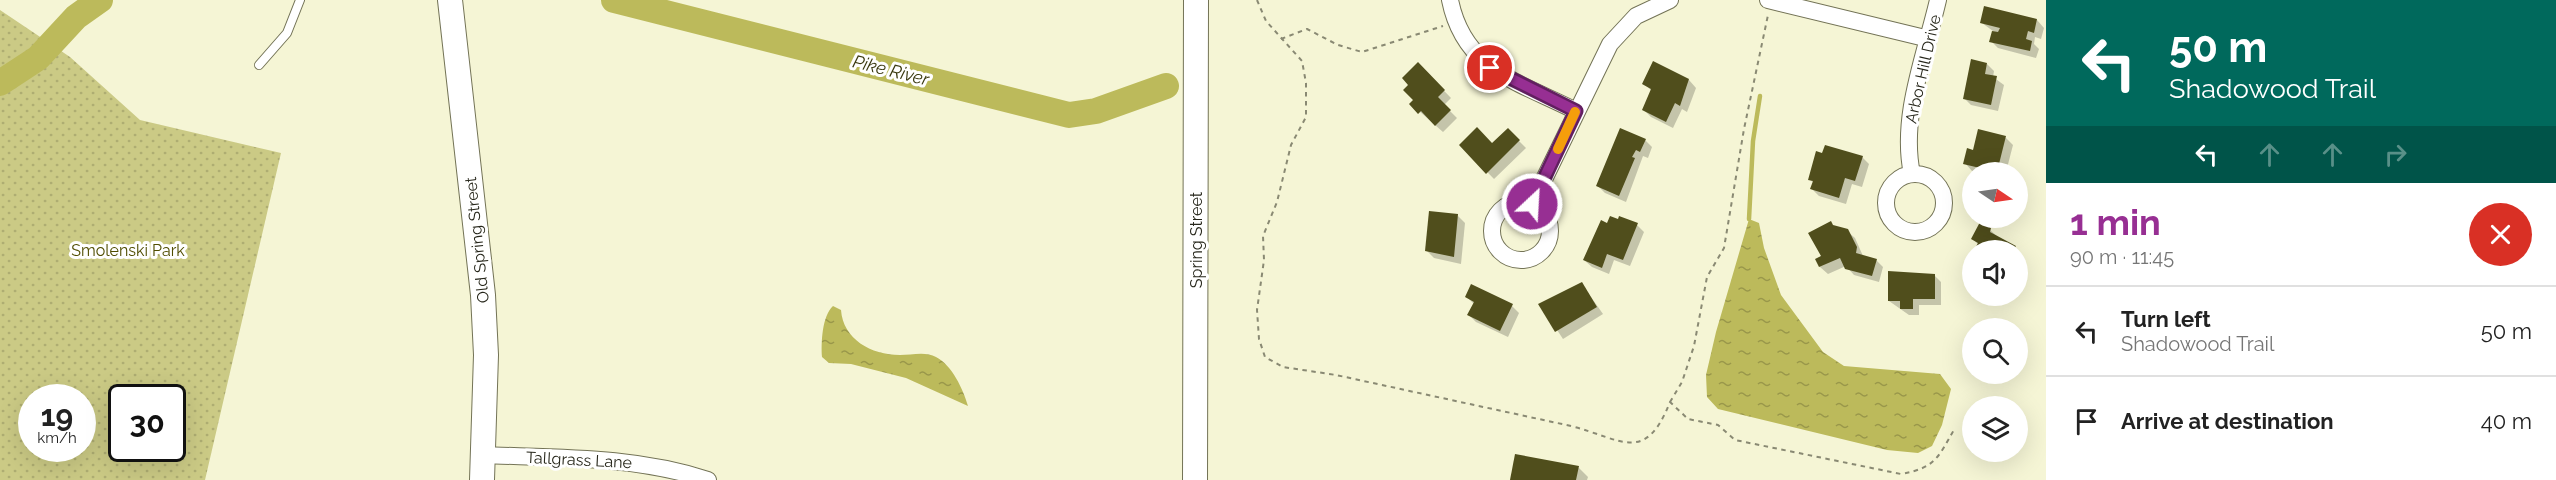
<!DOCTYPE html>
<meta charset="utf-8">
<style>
:root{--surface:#fff;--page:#f2f2f2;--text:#222;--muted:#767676;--line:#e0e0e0;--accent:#972f93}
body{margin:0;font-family:Raleway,sans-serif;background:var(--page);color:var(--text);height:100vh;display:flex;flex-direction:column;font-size:22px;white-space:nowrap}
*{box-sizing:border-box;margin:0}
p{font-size:20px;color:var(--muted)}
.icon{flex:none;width:33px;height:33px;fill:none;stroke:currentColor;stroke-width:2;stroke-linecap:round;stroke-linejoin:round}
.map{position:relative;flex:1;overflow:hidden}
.side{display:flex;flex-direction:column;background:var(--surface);width:510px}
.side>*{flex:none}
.banner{background:#00695c;color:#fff;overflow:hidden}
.needle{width:39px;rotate:103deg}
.fabs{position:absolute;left:1962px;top:162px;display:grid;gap:12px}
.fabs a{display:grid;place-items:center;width:66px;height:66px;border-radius:50%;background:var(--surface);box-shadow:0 6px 24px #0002;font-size:30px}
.speed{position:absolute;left:18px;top:384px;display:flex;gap:12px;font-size:30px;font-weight:700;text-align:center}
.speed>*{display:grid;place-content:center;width:78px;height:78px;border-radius:50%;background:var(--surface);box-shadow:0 6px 24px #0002;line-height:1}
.speed small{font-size:15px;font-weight:400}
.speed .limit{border:3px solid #111;border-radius:9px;background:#fff;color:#111}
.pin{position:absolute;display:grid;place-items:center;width:51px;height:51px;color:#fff;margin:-26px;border:3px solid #fff;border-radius:50%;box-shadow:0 2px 6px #0007}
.me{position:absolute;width:66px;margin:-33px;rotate:25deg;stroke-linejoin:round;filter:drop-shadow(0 0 4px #0008)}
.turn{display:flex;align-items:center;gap:21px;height:126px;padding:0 24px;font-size:27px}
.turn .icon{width:78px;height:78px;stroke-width:2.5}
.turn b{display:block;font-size:42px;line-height:51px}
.lanes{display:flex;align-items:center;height:57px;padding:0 24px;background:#0003;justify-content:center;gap:30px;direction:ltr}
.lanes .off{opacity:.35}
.round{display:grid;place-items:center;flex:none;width:63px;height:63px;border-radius:32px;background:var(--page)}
.summary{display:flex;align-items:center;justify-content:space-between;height:102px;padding:0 24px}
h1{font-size:36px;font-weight:700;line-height:45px;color:var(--accent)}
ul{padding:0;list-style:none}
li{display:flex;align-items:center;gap:18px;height:90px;padding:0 24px;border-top:2px solid var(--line)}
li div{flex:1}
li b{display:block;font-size:22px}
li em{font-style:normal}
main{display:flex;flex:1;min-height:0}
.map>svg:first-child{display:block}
.park{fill:url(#park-dots);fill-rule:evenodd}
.water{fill:url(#water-ripples)}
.shadow{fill:#0003}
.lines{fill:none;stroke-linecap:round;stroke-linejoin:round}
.stream{stroke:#bcba5b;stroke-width:4.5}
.river{stroke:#bcba5b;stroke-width:26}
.building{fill:#504e1c}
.lane-casing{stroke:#737356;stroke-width:10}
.street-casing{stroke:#737356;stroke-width:18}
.secondary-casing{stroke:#737356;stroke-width:26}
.path{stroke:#898973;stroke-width:2;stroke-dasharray:4.5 4.5;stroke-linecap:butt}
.lane{stroke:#fff;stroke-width:8}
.street{stroke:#fff;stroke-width:16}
.secondary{stroke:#fff;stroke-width:24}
.route-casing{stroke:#621f60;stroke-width:15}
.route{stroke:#972f93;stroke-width:10}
.slow{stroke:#f59e0b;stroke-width:10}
.labels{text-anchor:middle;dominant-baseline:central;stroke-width:6;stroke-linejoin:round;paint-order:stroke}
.street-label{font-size:16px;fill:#26261a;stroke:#fff}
.park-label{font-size:16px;fill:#504d00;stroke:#fff}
.water-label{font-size:18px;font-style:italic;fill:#3a3910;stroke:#fff}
</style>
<main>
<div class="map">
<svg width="2046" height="480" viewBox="0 0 2046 480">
<defs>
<pattern id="park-dots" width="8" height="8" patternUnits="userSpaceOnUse" patternTransform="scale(1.5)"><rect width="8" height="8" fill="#cbca85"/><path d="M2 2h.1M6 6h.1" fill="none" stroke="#aead72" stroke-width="1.8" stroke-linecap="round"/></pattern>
<pattern id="water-ripples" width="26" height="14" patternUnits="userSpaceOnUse" patternTransform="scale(1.5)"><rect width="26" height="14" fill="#bcba5b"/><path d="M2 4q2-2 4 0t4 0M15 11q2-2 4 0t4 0" fill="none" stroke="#99974a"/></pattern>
</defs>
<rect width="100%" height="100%" fill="#f5f5d5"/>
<path class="park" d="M0 10 70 57 140 120 281 153 205 480H0ZM32 398H82V448H32ZM122 398H172V448H122Z"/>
<g class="water">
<polygon points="1749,219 1759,223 1764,248 1781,295 1823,352 1844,366 1940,374 1951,389 1942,425 1932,446 1918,453 1887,450 1718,409 1707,397 1706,375 1716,332"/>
<path d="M833 306 841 310C843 339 871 355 900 355 911 355 926 351 936 357 952 365 963 389 968 406L906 378 851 364 829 363 822 357C821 343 822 316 833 306Z"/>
</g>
<g class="shadow">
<polygon points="1986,8 2037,20 2044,28 2041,39 2035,37 2034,44 2039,49 2036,58 1998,48 1991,41 1993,31 1982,23"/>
<polygon points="1418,64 1451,98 1444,105 1457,118 1443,132 1411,104 1415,100 1410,85"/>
<polygon points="1987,64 1994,71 1993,77 2004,85 1998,111 1971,105 1964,98"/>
<polygon points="1689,80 1696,88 1687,112 1682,109 1673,128 1651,117 1644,110 1652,91 1644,84"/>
<polygon points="1508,130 1526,148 1494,179 1461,145 1492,145"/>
<polygon points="1979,131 2006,138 2013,145 2006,172 1979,172 1972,171 1965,163 1974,151"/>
<polygon points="1645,140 1652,147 1648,158 1643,156 1626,202 1605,193 1598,186"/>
<polygon points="1862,157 1869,164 1862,187 1852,184 1846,204 1819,196 1812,189 1814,183 1809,179"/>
<polygon points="1458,216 1465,223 1461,264 1434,258 1427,251"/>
<polygon points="1608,225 1637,225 1644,232 1630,266 1614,260 1609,274 1592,267 1584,260"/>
<polygon points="1990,230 1998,237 2015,248 2022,255 2018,262 2018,250 1976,250 1979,245 1973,239"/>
<polygon points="1847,231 1855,238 1863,256 1876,260 1883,267 1879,282 1854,275 1846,266 1828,274 1820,267 1817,260"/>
<polygon points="1934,275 1941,282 1941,305 1919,305 1919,315 1909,315 1889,301"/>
<polygon points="1581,283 1603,314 1563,339 1540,304"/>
<polygon points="1467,297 1512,306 1519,313 1508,337 1476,322 1469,315 1474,304"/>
<polygon points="1579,468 1588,477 1587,480 1511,480"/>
</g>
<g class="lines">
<polyline class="stream" points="1749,219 1753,141 1760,96"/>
<g class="river">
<polyline points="614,0 1069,115 1096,111 1166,86"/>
<polyline points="0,83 38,58 76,17 100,0"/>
</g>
</g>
<g class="building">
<polygon points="1984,6 2037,19 2034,33 2028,31 2026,39 2032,41 2030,51 1989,42 1992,31 1998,32 2000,28 1980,23"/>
<polygon points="1971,59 1987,63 1985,74 1997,76 1991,105 1963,99"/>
<polygon points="1653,61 1689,79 1680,106 1675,103 1666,122 1642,110 1651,89 1642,84"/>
<polygon points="1418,62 1445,90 1438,97 1451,110 1435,126 1421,111 1418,114 1409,104 1413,100 1403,90 1408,85 1402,78"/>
<polygon points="1477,127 1492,143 1508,128 1520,140 1486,174 1459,145"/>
<polygon points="1620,128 1646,139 1640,152 1636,150 1632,157 1635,158 1619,196 1596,186"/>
<polygon points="1978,129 2006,136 1997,172 1963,164 1967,148 1973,150"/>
<polygon points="1825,145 1863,156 1855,181 1845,178 1839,198 1810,189 1813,181 1808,180 1816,151 1822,153"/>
<polygon points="1429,211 1458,214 1454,257 1425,251"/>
<polygon points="1610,216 1618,219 1619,216 1638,223 1623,260 1607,254 1602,268 1583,260 1601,220 1607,223"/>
<polygon points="1831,221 1833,225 1848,229 1857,247 1856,253 1877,259 1872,276 1845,269 1840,258 1819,267 1815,259 1821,256 1808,233"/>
<polygon points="1980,222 1991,228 1990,232 2016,246 2013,250 1974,250 1978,243 1971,239"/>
<polygon points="1888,271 1935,274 1935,299 1913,299 1913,309 1900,309 1900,301 1888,301"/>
<polygon points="1582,282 1597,307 1555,332 1538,304"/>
<polygon points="1471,284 1513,304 1500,331 1467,315 1474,302 1465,297"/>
<polygon points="1515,454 1579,466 1576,480 1510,480"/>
</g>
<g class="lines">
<g class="lane-casing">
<polyline id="lane" points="259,65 287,33 300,0"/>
</g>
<g class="street-casing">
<g id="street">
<path d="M1450 0C1464 70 1519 82 1576 111"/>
<polyline points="1768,0 1929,39"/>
<path d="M1912 174C1900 117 1925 56 1938 0"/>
<circle cx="1915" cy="203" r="29"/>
<circle cx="1521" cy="231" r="29"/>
<polyline points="1532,204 1610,44 1636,16 1670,0"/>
<path d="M483 455C559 458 635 456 708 480"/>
</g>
</g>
<g class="secondary-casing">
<g id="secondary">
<polyline points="450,0 483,295 486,355 482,480"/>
<polyline points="1195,480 1196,0"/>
</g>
</g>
<g class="path">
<path d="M1257 0 1266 21 1302 61 1306 83V117L1291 145 1277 202 1263 236 1264 260 1257 310 1259 339 1265 357 1283 367 1336 375 1571 426C1622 439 1645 465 1670 402L1688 419 1718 425 1735 440 1901 474C1935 468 1938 458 1955 428"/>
<polyline points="1281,39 1307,29 1338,45 1362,52 1443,26"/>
<polyline points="1670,402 1682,382 1694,346 1707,277 1724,248 1744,129 1768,15"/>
</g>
<use href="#lane" class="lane"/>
<use href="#street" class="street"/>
<use href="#secondary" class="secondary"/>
</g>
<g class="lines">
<g class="route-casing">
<polyline id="route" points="1490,68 1576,111 1532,204"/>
</g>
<use href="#route" class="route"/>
<polyline class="slow" points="1558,149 1575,112"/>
</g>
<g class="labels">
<g class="street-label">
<text transform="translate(1923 69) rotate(-77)">Arbor Hill Drive</text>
<text transform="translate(477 240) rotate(-96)">Old Spring Street</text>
<text transform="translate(1196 240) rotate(-90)">Spring Street</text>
<text transform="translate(579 460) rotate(3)">Tallgrass Lane</text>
</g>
<g class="park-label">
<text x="128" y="250">Smolenski Park</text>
</g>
<g class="water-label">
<text transform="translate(891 70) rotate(14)">Pike River</text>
</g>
</g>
</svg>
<div class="fabs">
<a><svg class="needle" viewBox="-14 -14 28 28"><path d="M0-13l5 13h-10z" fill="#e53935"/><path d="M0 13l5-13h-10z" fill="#767676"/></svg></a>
<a><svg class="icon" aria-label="sound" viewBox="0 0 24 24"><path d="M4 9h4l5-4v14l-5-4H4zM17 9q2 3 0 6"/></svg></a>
<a><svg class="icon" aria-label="search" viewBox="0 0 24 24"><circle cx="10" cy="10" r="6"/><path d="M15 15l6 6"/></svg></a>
<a><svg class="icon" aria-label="layers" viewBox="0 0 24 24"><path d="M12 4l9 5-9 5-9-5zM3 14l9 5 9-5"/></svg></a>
</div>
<div class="speed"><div>19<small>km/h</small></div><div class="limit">30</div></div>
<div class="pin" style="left:1490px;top:68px;background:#d93025"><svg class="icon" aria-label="arrive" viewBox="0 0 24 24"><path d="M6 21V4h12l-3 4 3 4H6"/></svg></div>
<svg class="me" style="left:1532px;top:204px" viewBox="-20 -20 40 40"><circle r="17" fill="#972f93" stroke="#fff" stroke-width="3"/><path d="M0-11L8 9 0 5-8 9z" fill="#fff"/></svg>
</div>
<section class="side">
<div class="banner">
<div class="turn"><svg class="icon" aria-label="left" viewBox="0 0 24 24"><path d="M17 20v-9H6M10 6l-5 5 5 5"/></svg><div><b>50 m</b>Shadowood Trail</div></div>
<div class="lanes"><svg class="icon" aria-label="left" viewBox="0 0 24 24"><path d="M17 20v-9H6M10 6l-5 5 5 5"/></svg><svg class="icon off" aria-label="ahead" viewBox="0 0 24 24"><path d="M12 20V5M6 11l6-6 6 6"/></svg><svg class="icon off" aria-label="ahead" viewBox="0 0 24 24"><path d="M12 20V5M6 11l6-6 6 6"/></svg><svg class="icon off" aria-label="right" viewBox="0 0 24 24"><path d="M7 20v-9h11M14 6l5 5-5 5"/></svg></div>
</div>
<div class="summary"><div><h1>1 min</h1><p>90 m · 11:45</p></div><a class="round" style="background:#d93025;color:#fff"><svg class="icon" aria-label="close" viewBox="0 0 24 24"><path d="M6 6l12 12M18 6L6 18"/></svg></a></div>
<ul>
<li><svg class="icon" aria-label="left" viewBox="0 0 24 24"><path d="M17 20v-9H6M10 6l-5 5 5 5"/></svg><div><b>Turn left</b><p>Shadowood Trail</p></div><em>50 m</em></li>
<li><svg class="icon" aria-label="arrive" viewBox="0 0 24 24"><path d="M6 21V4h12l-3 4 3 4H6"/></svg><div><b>Arrive at destination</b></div><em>40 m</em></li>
</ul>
</section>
</main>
